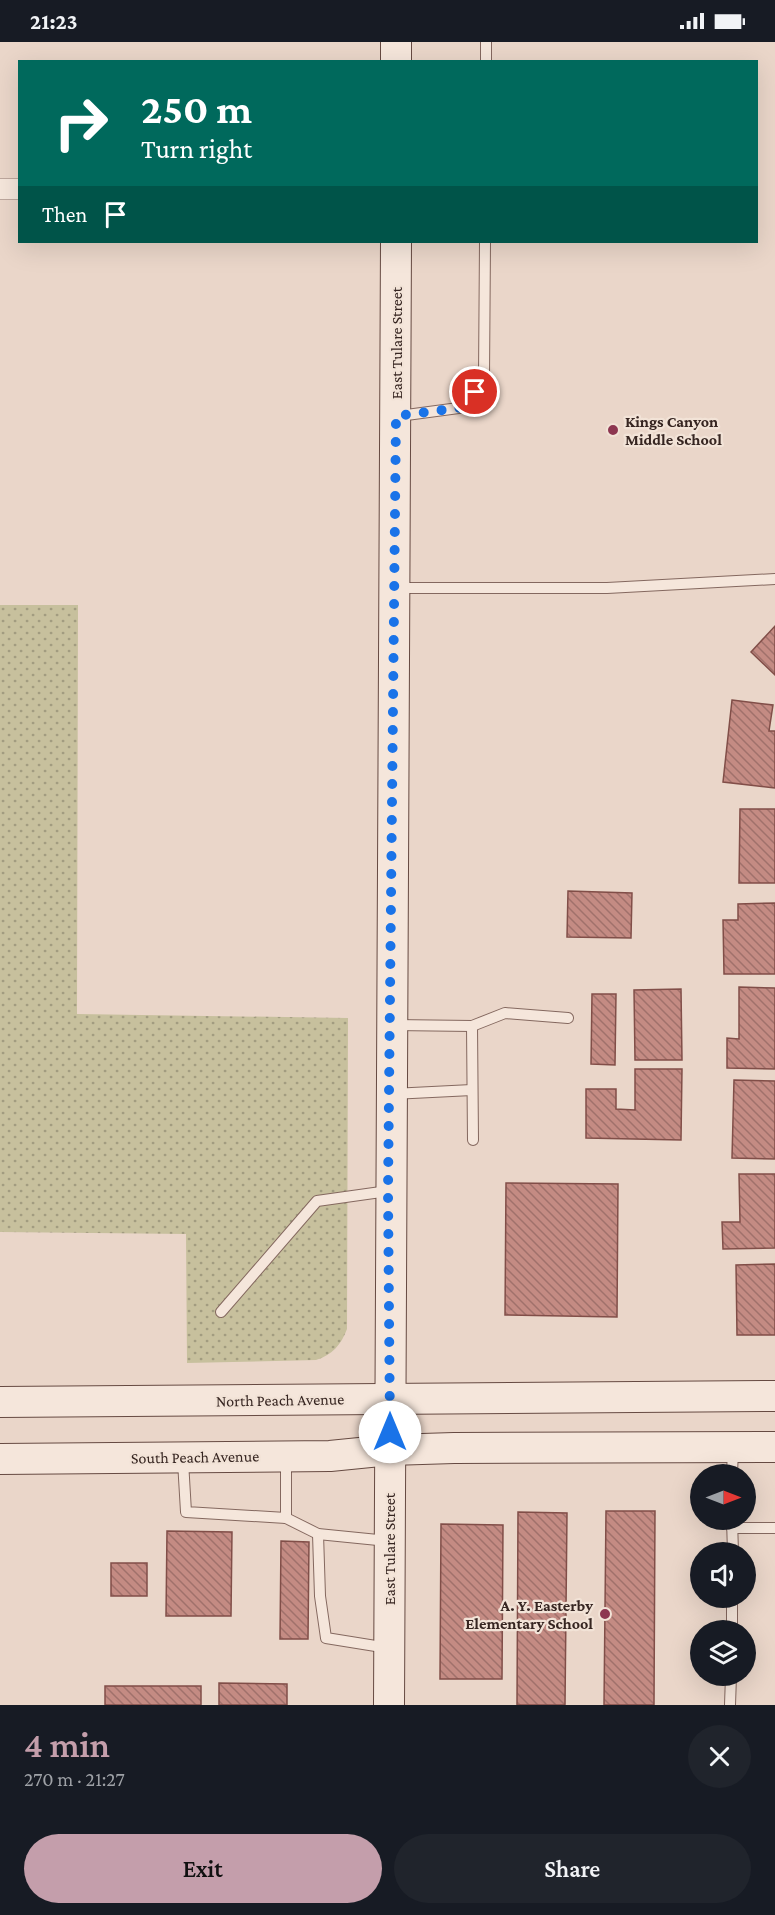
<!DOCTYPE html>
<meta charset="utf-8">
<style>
:root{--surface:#171b24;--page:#20242c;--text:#f1f3f6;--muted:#9ea1a6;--accent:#c49eab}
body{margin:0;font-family:"Crimson Pro",serif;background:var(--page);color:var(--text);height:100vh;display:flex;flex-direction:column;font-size:22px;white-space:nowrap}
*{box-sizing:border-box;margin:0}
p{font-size:20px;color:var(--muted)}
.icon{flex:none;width:33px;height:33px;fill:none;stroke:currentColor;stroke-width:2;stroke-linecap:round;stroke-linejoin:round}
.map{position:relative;height:1663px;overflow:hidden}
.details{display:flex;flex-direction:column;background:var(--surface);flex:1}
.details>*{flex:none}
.banner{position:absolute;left:18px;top:18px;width:740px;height:183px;border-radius:0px;box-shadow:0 6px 24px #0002;background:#00695c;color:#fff;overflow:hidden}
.needle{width:39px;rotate:90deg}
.fabs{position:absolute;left:690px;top:1422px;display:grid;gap:12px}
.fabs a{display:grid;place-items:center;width:66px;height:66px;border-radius:50%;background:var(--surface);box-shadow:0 6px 24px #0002;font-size:30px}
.pin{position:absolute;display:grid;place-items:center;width:51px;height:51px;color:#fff;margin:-26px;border:3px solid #fff;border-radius:50%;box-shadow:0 2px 6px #0007}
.me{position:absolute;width:66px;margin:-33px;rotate:0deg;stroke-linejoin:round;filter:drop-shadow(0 0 4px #0008)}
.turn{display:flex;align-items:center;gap:21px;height:126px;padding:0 24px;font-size:27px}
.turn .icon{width:78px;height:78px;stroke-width:2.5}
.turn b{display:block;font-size:42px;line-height:51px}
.then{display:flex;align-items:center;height:57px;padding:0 24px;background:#0003;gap:12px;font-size:22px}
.round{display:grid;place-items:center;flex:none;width:63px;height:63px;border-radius:32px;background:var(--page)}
.overview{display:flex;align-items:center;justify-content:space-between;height:102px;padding:0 24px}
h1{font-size:36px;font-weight:600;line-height:45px;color:var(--accent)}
.action{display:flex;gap:12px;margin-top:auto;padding:12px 24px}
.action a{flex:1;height:69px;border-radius:36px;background:var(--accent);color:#111;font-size:24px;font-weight:600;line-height:69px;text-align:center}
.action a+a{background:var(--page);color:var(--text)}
.status{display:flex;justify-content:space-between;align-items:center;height:42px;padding:0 30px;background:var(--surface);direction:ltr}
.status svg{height:16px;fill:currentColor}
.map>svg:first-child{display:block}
.grass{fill:url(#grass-dots)}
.building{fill:url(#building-back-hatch);stroke:#814e48;stroke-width:1.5}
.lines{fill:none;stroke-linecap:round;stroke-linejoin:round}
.lane-casing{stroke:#84685f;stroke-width:12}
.street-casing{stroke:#84685f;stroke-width:22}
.secondary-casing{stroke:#664a42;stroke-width:32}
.lane{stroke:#f5e6db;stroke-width:10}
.street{stroke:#f5e6db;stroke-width:21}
.secondary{stroke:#f5e6db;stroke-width:30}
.route{stroke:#1a73e8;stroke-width:10;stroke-dasharray:0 18}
.poi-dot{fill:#8d3650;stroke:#f2e3d7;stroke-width:2}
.labels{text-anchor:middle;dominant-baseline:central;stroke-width:4.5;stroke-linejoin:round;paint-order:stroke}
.street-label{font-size:16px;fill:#362521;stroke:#f2e3d7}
.poi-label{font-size:16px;font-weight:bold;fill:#362521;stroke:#f2e3d7;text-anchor:start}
</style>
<div class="status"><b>21:23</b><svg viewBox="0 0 49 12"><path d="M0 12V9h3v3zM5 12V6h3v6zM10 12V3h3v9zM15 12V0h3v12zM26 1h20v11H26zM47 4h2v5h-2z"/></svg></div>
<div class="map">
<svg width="775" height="1663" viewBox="0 0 775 1663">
<defs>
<pattern id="grass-dots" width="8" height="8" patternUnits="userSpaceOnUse" patternTransform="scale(1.5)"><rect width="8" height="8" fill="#c7c09d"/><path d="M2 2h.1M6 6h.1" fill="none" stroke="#a29c80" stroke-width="1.8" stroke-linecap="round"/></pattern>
<pattern id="building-back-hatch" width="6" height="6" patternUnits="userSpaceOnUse" patternTransform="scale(1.5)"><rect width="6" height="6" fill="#c48b83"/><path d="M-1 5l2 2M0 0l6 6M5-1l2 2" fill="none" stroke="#a0716b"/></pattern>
</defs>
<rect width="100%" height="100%" fill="#ead6c9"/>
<path class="grass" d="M0 563H78L77 972 348 976 347 1287C341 1303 332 1313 316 1318L187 1321 186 1192 0 1190Z"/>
<g class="building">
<polygon points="775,584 775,633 751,610"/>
<polygon points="732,658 773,663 769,689 775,689 775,746 723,740"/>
<polygon points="740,767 775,767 775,841 739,841"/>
<polygon points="568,849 632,851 631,896 567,895"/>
<polygon points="775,861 775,932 724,932 723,878 738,878 738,862"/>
<polygon points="739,945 775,946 775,1027 727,1026 727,996 739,997"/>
<polygon points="681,947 682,1018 635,1018 634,948"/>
<polygon points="592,952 616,952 615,1023 591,1022"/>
<polygon points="635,1027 682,1027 681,1098 586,1096 586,1047 616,1047 616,1067 635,1068"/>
<polygon points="734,1038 775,1039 775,1117 732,1116"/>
<polygon points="739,1132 775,1132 775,1206 723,1207 722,1180 740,1180"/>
<polygon points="506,1141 618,1142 617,1275 505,1273"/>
<polygon points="775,1222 775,1293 737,1293 736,1223"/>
<polygon points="606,1469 655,1469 654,1663 604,1663"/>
<polygon points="518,1470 567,1471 565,1663 517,1663"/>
<polygon points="441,1482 503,1483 502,1637 440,1637"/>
<polygon points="167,1489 232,1490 231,1574 166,1574"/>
<polygon points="281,1499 309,1500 308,1597 280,1597"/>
<rect x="111" y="1521" width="36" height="33"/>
<polygon points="219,1641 287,1642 287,1663 219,1663"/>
<rect x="105" y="1644" width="96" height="19"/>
</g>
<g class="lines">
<g class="lane-casing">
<g id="lane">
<polyline points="486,20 486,0"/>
<polyline points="399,374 466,365 484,335 485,200"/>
<polyline points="396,546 607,546 775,537"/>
<polyline points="394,983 472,984"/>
<polyline points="392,1052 472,1048"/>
<polyline points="473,1098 472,984 505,971 568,976"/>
<polyline points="221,1270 317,1159 388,1149"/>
<polyline points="286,1418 286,1476 318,1492 388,1499"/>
<polyline points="183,1419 186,1470 286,1476"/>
<polyline points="732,1432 733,1408"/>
<polyline points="732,1478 733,1510"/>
<polyline points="732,1486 775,1486"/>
<polyline points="318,1492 320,1554 326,1596 388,1606"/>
<polyline points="732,1588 732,1556"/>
<polyline points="730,1663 731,1634"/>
</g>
</g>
<g class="street-casing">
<polyline id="street" points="0,147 20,147"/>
</g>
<g class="secondary-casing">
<g id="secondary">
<polyline points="396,20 396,0"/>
<polyline points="0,1360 775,1354"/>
<polyline points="0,1417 330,1414 390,1408 454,1406 775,1405"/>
<path d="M389 1663C387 1175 396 687 396 200"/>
</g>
</g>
<use href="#lane" class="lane"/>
<use href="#street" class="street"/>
<use href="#secondary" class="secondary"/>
</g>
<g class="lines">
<polyline class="route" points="390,1390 388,1149 396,374 466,365 475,350"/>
</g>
<g class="poi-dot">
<circle cx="613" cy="388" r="6"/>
<circle cx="605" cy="1572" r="6"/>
</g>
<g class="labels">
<g class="street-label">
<text transform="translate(396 301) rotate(-90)">East Tulare Street</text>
<text transform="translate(280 1358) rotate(-1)">North Peach Avenue</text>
<text transform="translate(195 1415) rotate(-1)">South Peach Avenue</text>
<text transform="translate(389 1507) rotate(-90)">East Tulare Street</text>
</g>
<g class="poi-label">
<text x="625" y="379">Kings Canyon<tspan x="625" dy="18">Middle School</tspan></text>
<text x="593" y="1563" text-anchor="end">A. Y. Easterby<tspan x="593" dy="18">Elementary School</tspan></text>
</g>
</g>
</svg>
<div class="fabs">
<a><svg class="needle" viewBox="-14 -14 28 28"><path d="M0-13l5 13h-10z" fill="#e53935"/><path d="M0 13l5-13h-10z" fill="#9ea1a6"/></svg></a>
<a><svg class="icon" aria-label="sound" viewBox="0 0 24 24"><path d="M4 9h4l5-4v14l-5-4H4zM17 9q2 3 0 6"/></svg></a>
<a><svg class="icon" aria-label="layers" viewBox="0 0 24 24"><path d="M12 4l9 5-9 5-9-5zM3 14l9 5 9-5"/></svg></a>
</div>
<div class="pin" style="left:475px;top:350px;background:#d93025"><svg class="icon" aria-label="arrive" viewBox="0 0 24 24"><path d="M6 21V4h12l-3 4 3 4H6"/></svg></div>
<svg class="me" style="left:390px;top:1390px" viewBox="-20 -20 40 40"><circle r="19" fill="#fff"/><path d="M0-13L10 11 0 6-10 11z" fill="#1a73e8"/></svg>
<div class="banner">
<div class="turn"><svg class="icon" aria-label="right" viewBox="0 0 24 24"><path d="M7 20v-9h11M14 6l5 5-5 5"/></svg><div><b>250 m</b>Turn right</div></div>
<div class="then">Then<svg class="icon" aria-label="arrive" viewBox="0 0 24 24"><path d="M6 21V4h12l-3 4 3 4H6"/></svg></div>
</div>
</div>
<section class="details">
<div class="overview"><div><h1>4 min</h1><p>270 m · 21:27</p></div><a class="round"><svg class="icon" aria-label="close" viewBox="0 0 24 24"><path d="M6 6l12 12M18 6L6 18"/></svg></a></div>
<div class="action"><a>Exit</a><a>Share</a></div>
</section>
